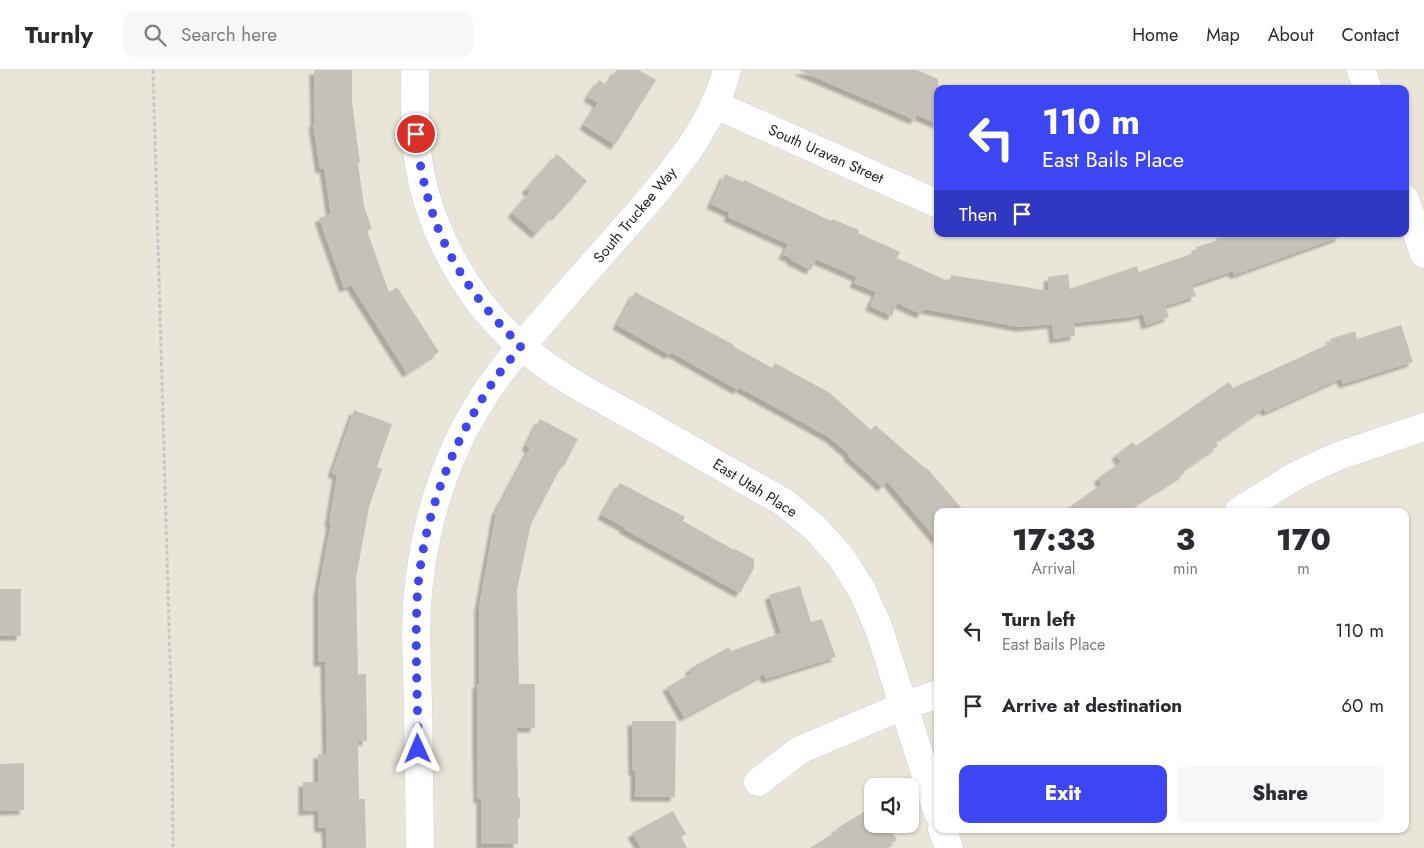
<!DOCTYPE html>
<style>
:root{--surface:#fff;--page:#f7f7f7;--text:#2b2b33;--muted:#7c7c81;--line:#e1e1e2;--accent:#3c46f4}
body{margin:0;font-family:Jost,sans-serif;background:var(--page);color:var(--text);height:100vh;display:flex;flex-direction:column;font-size:19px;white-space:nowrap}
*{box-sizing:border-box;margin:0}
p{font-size:16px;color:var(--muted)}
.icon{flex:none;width:28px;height:28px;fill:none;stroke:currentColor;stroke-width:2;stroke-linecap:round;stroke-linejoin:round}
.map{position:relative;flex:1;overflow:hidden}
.panel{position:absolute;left:934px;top:438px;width:475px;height:325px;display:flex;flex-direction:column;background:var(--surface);border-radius:10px;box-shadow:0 1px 4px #0004}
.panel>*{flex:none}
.hud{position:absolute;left:934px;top:15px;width:475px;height:152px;border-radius:10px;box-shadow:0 1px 4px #0004;background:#3c46f4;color:#fff;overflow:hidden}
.fabs{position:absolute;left:864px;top:708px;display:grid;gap:10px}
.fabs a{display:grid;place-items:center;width:55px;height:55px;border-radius:10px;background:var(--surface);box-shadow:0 1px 4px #0004;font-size:25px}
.pin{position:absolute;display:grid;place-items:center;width:42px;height:42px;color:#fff;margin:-21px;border:2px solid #fff;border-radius:50%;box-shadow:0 1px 5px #0007}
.me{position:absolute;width:55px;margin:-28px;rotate:359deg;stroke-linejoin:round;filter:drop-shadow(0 0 4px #0008)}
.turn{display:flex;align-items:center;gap:18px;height:105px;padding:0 25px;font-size:22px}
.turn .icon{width:65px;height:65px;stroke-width:2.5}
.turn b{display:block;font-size:35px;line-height:42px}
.then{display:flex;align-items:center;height:48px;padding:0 25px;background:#0003;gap:10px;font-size:19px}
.eta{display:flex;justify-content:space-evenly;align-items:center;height:85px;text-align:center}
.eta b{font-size:30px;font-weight:800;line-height:35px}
.action{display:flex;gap:10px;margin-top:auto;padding:10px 25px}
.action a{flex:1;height:58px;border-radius:10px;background:var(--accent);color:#fff;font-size:20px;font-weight:800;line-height:58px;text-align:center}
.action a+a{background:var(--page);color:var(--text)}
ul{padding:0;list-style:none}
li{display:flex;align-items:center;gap:15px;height:75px;padding:0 25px}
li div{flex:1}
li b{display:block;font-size:19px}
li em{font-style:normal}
header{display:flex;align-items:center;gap:30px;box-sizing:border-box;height:70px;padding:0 25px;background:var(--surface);border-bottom:1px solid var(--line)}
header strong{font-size:24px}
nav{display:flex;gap:28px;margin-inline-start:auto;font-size:18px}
.search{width:350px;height:45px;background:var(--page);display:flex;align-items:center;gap:12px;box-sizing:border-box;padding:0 18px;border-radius:10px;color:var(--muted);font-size:19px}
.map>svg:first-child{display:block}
.building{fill:#c5c1b9;filter:url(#shadow)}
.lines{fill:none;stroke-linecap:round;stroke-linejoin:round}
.minor-casing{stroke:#ced0e0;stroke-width:29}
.path{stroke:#c7c7c7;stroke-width:3;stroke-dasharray:4 2.5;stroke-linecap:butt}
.minor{stroke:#fff;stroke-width:28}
.route{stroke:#3c46f4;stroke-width:9;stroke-dasharray:0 16.2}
.labels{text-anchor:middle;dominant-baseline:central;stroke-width:4.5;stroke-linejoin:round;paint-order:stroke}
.street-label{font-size:15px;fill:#272727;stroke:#fff}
</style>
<header>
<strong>Turnly</strong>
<div class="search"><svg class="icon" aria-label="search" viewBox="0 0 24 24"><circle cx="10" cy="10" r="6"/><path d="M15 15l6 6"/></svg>Search here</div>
<nav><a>Home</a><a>Map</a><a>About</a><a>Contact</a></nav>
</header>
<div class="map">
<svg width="1424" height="778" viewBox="0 0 1424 778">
<defs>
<filter id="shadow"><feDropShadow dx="-4.5" dy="4.5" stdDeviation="1" flood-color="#0004"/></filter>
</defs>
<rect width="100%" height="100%" fill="#eae5d9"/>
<g class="building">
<polygon points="314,0 352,0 352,32 360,93 358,93 364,136 372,159 367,161 389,222 397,217 439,282 407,303 351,215 344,218 319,148 331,144 324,98 320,99 313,53 315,52"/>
<polygon points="616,0 639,0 656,10 615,75 584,55 598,33 588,27 599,10 607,15"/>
<polygon points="798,0 917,0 938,9 938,54 917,45 915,50"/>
<polygon points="557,84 587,111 556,146 554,144 536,164 512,143 530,122 526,119"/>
<polygon points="725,104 743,112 744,110 831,151 832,149 859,160 858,163 900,182 897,188 950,212 951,205 1049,221 1048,207 1068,204 1070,219 1137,196 1139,202 1197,182 1196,177 1222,169 1220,164 1339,164 1340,167 1234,205 1233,201 1192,215 1196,226 1165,236 1169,247 1146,255 1143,244 1132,247 1074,253 1075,266 1054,269 1052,254 1020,257 924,239 921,244 897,233 892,246 870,236 876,222 854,213 857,207 816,189 811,200 791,190 792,188 783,185 788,174 728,147 730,143 711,134"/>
<polygon points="635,222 734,275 733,276 772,298 775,293 830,323 871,360 875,355 926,399 927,398 964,441 938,441 938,471 887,411 882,417 848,386 849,384 829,367 739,317 738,320 671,282 670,285 617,255"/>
<polygon points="1401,255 1413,292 1343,314 1341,308 1266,342 1264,338 1215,372 1218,376 1183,400 1185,403 1125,441 1064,441 1102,414 1098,408 1121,392 1116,385 1133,372 1136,376 1229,312 1233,318 1331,273 1330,269 1355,261 1357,269"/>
<polygon points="354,340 392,354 377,397 382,399 369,437 356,508 358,604 366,604 367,671 358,671 359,729 365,729 366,778 327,778 326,758 319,758 318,740 303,741 303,712 318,712 318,684 327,684 325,592 318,592 318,522 331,453 329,453 337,405 332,403"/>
<polygon points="540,349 578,369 564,396 562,395 531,454 517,520 519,614 535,614 535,658 517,658 518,728 520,728 520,748 518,748 518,774 481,774 481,729 478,729 477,677 477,614 479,614 479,537 496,442 530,378 526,376"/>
<polygon points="620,413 685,447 683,451 734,480 735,479 754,489 754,498 740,523 624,459 624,457 602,445"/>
<polygon points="800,516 811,552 822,549 836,587 766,609 764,604 684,647 667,617 692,603 689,599 729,577 731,581 781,563 769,525"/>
<rect x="0" y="519" width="21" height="47"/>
<polygon points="632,651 676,651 675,727 635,727 635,701 633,701"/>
<polygon points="24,693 24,740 0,741 0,694"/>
<polygon points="872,737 872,754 887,754 897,770 883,778 810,778 837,761 836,759"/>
<polygon points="673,741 686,764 681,767 687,778 641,778 632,763"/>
</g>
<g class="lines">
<g class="minor-casing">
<g id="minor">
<path d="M415 0C415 32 414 63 419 95 430 162 469 232 521 276 558 308 602 329 643 352 691 379 738 406 785 433L815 458 841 487 862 520 879 559 938 743"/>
<polyline points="1361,0 1368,19"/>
<polyline points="714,34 938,134"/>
<polyline points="1405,129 1424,184"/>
<polyline points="1239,441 1297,405 1338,386 1424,357"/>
<polyline points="758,712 800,680 903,636 938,624"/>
<polyline points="942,759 949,778"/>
<path d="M420 778C419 730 419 681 418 633 417 594 414 553 419 514 427 442 451 371 494 311 511 287 531 265 550 243 577 212 604 181 631 151 669 107 713 57 727 0"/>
</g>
</g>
<polyline class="path" points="153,0 172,659 173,778"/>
<use href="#minor" class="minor"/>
</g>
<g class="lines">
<path class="route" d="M416 64C426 155 456 212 521 276 512 288 501 300 493 312 452 373 425 443 418 516 414 570 418 625 418 679"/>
</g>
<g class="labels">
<g class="street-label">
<text transform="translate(826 84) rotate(24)">South Uravan Street</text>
<text transform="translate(635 145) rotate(-50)">South Truckee Way</text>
<text transform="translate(755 418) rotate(32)">East Utah Place</text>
</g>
</g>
</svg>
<div class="fabs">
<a><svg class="icon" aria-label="sound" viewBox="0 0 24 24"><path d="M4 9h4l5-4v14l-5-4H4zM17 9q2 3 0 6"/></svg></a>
</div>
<div class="pin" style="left:416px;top:64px;background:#d93025"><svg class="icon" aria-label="arrive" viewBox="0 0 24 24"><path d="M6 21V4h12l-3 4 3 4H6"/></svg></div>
<svg class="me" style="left:418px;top:679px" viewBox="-20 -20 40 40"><path d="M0-17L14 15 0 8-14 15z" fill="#3c46f4" stroke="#fff" stroke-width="4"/></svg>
<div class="hud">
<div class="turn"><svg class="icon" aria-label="left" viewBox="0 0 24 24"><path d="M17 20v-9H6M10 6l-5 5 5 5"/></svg><div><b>110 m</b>East Bails Place</div></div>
<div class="then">Then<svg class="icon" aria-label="arrive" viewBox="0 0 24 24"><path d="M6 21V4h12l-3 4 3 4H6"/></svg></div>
</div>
<section class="panel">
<div class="eta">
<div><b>17:33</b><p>Arrival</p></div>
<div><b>3</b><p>min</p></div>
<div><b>170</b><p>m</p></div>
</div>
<ul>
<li><svg class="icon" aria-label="left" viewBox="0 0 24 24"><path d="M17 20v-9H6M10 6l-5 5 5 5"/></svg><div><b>Turn left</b><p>East Bails Place</p></div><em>110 m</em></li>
<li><svg class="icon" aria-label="arrive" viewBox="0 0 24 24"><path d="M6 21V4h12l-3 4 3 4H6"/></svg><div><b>Arrive at destination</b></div><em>60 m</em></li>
</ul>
<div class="action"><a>Exit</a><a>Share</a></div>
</section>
</div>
